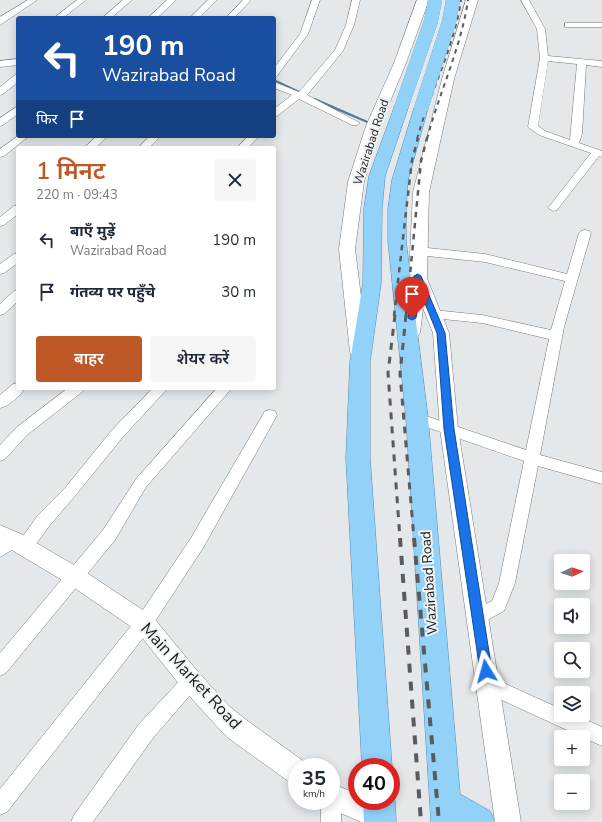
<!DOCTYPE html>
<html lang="hi">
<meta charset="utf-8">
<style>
:root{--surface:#fff;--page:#f6f6f7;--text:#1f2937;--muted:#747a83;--accent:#be5927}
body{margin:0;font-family:"Nunito Sans","Noto Sans Devanagari",sans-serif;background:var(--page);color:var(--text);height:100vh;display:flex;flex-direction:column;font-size:15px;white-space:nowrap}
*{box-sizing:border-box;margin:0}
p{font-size:13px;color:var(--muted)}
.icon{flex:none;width:22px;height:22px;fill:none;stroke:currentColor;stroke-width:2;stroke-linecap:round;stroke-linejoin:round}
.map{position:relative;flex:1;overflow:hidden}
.details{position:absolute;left:16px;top:146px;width:260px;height:244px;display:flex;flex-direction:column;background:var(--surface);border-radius:4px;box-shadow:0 2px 10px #0003}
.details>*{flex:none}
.hud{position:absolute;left:16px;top:16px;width:260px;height:122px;border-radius:4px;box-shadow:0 2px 10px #0003;background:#1a4fa0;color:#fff;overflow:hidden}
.needle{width:26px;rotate:87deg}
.controls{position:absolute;left:554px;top:554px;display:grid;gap:8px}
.controls a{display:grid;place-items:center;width:36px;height:36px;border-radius:4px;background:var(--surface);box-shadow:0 2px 10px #0003;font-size:20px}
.speed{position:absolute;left:288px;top:758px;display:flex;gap:8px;font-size:20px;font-weight:700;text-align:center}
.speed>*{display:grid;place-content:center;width:52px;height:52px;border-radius:50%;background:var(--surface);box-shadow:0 2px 10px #0003;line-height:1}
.speed small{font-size:10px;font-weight:400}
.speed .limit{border:6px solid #d22;background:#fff;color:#111}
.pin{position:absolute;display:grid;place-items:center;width:34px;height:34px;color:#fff;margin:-41px -17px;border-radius:50% 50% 50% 0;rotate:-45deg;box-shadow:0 0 4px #0007}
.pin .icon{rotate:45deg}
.me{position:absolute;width:44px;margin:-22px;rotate:352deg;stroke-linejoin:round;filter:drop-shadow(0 0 3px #0008)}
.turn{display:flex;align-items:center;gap:14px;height:84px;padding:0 20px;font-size:18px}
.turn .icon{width:52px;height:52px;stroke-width:2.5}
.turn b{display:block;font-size:28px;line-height:34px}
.then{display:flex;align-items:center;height:38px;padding:0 20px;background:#0003;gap:8px;font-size:15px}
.round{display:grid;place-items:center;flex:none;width:42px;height:42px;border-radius:4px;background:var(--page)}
.summary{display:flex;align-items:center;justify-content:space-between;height:68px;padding:0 20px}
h1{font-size:24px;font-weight:600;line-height:30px;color:var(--accent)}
.cta{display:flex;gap:8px;margin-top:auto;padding:8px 20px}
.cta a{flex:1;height:46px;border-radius:4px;background:var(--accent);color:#fff;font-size:16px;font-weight:600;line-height:46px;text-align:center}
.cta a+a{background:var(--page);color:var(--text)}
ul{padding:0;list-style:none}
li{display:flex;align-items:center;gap:12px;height:52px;padding:0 20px}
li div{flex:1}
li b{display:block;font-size:15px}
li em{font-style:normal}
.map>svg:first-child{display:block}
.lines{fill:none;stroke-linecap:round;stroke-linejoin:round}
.stream{fill:#577a92;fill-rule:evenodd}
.minor-casing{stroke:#75797b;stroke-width:1}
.tertiary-casing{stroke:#75797b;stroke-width:1}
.secondary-casing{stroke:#75797b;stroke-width:1}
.trunk-casing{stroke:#568aaa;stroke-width:1}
.minor{fill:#fff;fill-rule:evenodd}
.tertiary{fill:#fff;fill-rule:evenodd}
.secondary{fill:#fff;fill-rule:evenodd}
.trunk{fill:#92d2f8;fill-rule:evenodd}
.rail-far3{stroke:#595b5d;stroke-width:2;stroke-dasharray:4.5 4.5;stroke-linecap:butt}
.rail-far2{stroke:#595b5d;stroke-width:2.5;stroke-dasharray:5.5 5.5;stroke-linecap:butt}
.rail-far1{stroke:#595b5d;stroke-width:3;stroke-dasharray:7 7;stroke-linecap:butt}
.rail{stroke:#595b5d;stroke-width:4;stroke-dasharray:9 9;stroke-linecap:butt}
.trunk-bridge-casing{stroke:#568aaa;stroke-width:14;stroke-linecap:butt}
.trunk-bridge{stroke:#92d2f8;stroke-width:14}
.route{fill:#1a73e8;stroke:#114b97}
.labels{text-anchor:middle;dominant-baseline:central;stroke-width:4;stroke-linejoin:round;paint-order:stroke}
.far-street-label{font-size:12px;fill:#1a1b1c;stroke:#f1f5f8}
.street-label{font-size:14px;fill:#1a1b1c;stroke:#f1f5f8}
.near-street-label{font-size:17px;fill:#1a1b1c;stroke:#f1f5f8}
</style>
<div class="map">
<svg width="602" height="822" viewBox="0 0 602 822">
<rect width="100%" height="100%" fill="#e4e8ea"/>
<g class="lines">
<g class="stream">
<polygon points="274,79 306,94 307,95 304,96 274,81"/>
<polygon points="313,98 315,98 370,122 367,123 313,100"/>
</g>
<g class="minor-casing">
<g id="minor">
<polygon points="28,0 37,0 0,25 0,17"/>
<polygon points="77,0 86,0 63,18 54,18"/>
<polygon points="123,0 132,0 111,18 102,18"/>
<polygon points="167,0 176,0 157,18 148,18"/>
<polygon points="208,0 217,0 199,18 190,18"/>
<polygon points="243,0 251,0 234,18 226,18"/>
<polygon points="312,0 320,0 308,34 277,76 274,77 274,68 300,34"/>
<polygon points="352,0 360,0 354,25 343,51 307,95 360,123 358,125 352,125 299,99 277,116 274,117 274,109 292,95 274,88 274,82 299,92 335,50 346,25"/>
<path d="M521 0H529L545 29 548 56 602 61V67L586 65 582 134 579 143 602 151V157L599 156 557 210 553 211 548 208 591 153 539 135 528 127 540 58 537 29ZM548 61 577 64 570 140 545 131 538 126Z"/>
<rect x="565" y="23" width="37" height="4"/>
<polygon points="18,59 18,65 0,67 0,61"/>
<polygon points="18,74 18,82 3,94 0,95 0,87 15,75"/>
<polygon points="18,106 18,114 3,125 0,126 0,118"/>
<polygon points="18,136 29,136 4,156 0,157 0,149"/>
<polygon points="97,136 108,136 95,148 84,148"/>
<polygon points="150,136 161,136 149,148 138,148"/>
<polygon points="248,136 259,136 248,148 237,148"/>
<polygon points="18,205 18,214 4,225 0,226 0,217 14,206"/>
<polygon points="585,230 589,231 591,233 564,327 540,455 602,472 602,484 538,466 515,583 504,611 478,625 472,623 469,617 472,611 492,601 499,583 524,461 412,422 410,418 412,414 417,413 526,450 549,339 482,323 433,318 429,317 427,314 429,311 433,310 482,315 551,330 565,281 485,262 418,255 414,254 412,251 414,248 418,247 485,254 567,274 579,233 581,231"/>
<polygon points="18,253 18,263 4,273 0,274 0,264 14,254"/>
<polygon points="18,290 18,301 4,314 0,315 0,304 14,291"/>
<path d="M18 383V388H25C20 396 9 406 0 408V395L13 384Z"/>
<polygon points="68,388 84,388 82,392 27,435 5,459 0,461 0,445 17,427"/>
<polygon points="153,388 168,388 122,438 75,496 50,525 31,551 25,553 19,551 17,547 0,557 0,541 14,533 20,535 21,539 38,515 65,488 112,430"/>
<polygon points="217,388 232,388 146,487 115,540 6,673 0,676 0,653 103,530 136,479"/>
<polygon points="270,410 275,411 277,415 275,419 203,548 150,629 7,812 0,815 0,789 138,617 191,538 265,411"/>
<polygon points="191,672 197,675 200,681 197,687 153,738 93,822 71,822 74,815 139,724 185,675"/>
<polygon points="488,676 561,709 561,715 575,715 602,727 602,746 482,691 479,685 482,679"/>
<polygon points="331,791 338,794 341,801 341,822 321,822 321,801 331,801"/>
</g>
</g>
<g class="tertiary-casing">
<g id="tertiary">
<polygon points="418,271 423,272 426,276 449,333 458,429 521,822 495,822 440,429 433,333 410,276 413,272"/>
<polygon points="0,525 21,534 81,569 152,616 199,673 229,706 245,719 306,763 307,767 297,767 297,785 288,781 227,737 213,722 183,689 136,630 67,583 0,543"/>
<polygon points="331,783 357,794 357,801 373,801 389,808 393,817 391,822 361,822 322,805 320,801 331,801"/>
</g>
</g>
<g class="secondary-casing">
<g id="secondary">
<polygon points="417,0 429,0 406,63 380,126 364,182 355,249 368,352 366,357 359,359 352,357 350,352 339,249 348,182 366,126 394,63"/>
<polygon points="466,0 478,0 454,79 429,192 427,276 420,333 417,337 411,339 405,337 402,333 409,276 413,192 442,79"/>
</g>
</g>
<g class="trunk-casing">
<g id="trunk">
<polygon points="402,101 407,102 409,105 385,176 382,208 381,283 370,362 370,458 392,767 391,770 391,767 362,767 346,458 350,362 363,283 364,208 369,176 395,105 397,102"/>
<polygon points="421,104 426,105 428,108 408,180 406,209 406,241 428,418 460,794 490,811 495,822 431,822 406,418 388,241 388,209 392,180 414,108 416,105"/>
<polygon points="391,792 395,801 396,822 364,822 363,801 391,801"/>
</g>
</g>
<use href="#minor" class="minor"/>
<use href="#tertiary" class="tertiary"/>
<use href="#secondary" class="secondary"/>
<use href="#trunk" class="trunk"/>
<g class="rail-far3">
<path d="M417 139C430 92 454 48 461 0"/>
<path d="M427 139C439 93 461 48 468 0"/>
</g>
<g class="rail-far2">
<polyline points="394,316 412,160 418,138"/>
<polyline points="406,316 421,161 427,138"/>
</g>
<g class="rail-far1">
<polyline points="395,315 388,373 400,539"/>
<polyline points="406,315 400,374 414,539"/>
</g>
<g class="rail">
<polyline points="400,538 421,822"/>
<polyline points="414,538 439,822"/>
</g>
<g class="trunk-bridge-casing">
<g id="trunk-bridge">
<polyline points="402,105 431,21 435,0"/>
<polyline points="421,108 449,22 453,0"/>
</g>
</g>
<use href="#trunk-bridge" class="trunk-bridge"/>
</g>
<polygon class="route" points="418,274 421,276 445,333 454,429 492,671 490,675 486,677 482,675 480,671 444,429 437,333 420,291 416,318 412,320 408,318 414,276"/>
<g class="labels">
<g class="far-street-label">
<text transform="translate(371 142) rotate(-72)">Wazirabad Road</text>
</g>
<g class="street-label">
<text transform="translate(429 583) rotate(-94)">Wazirabad Road</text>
</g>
<g class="near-street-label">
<text transform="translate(191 676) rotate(47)">Main Market Road</text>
</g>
</g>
</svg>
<div class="controls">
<a><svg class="needle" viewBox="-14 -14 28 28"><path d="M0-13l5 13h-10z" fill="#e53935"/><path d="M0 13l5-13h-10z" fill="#747a83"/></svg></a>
<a><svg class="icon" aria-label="sound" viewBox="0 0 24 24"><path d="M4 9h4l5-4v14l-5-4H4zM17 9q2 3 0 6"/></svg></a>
<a><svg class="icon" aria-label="search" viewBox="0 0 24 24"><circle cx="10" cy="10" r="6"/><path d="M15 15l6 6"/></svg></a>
<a><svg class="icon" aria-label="layers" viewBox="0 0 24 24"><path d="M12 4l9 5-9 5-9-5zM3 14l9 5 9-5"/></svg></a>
<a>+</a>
<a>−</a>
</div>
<div class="speed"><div>35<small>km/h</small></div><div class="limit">40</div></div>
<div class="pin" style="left:412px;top:318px;background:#d93025"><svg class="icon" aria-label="arrive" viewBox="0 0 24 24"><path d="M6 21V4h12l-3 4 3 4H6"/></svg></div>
<svg class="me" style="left:486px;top:671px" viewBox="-20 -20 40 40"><path d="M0-17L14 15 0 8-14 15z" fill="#1a73e8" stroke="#fff" stroke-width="4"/></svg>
<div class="hud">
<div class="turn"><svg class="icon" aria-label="left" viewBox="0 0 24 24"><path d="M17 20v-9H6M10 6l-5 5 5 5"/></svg><div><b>190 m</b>Wazirabad Road</div></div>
<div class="then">फिर<svg class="icon" aria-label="arrive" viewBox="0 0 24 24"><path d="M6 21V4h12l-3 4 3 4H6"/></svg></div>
</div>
<section class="details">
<div class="summary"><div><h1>1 मिनट</h1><p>220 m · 09:43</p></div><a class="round"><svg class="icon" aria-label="close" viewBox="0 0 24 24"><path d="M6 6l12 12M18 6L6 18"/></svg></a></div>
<ul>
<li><svg class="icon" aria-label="left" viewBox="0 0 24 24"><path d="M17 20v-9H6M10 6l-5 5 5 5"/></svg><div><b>बाएँ मुड़ें</b><p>Wazirabad Road</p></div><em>190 m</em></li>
<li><svg class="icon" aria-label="arrive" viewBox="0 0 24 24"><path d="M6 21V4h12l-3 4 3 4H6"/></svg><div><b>गंतव्य पर पहुँचे</b></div><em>30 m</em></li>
</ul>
<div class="cta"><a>बाहर</a><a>शेयर करें</a></div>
</section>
</div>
